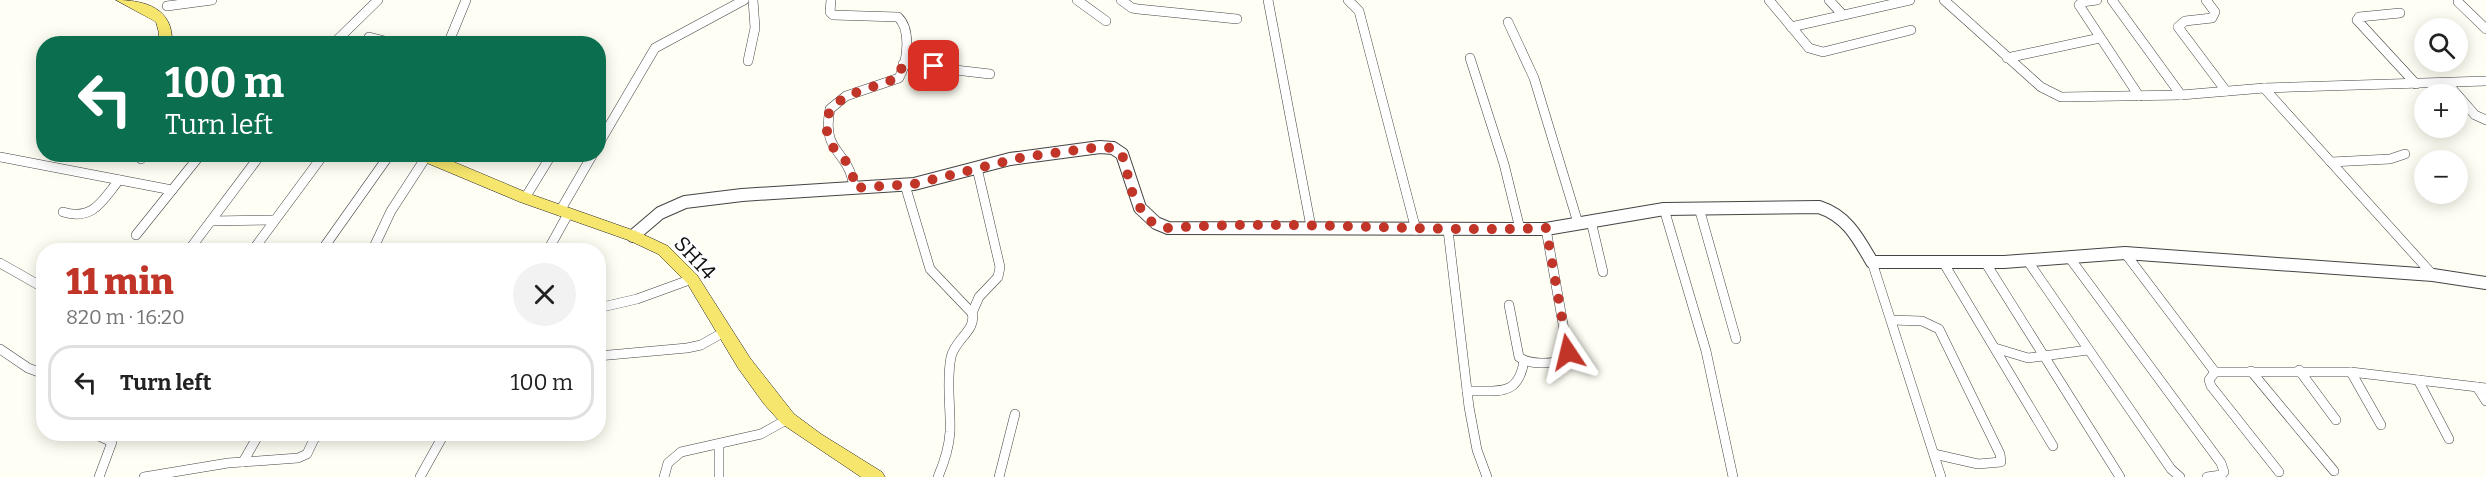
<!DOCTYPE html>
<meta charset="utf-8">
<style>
:root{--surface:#fff;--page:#f2f2f2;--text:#222;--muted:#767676;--line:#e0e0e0;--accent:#c13428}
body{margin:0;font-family:Bitter,serif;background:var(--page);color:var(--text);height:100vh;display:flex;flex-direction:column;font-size:22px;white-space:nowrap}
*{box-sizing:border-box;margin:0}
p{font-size:20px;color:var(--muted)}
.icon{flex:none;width:33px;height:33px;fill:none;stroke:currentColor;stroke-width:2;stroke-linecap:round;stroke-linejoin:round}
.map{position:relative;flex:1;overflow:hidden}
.side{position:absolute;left:36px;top:243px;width:570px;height:198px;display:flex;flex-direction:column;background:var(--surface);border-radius:24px;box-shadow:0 3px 15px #0003}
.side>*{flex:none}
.guide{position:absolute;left:36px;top:36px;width:570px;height:126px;border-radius:24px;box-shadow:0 3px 15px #0003;background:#0b6e4f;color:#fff;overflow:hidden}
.fabs{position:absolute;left:2414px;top:18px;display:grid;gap:12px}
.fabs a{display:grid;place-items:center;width:54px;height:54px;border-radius:50%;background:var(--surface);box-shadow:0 3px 15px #0003;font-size:30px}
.pin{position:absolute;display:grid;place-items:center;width:51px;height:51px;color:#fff;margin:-26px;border-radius:12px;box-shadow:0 3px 9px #0006}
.me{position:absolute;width:66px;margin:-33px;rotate:350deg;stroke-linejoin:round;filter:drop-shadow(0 0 4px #0008)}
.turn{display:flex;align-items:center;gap:21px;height:126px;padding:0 30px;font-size:27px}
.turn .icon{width:78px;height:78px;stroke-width:2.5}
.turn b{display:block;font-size:42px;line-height:51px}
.round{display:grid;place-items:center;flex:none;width:63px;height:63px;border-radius:32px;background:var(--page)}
.headline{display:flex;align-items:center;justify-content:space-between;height:102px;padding:0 30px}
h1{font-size:36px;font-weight:800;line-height:45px;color:var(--accent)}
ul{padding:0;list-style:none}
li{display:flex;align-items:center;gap:18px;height:75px;margin:0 12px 9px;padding:0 18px;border:3px solid var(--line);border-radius:24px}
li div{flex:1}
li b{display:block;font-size:22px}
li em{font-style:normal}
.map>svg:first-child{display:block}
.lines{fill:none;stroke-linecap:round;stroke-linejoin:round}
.minor-casing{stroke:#444;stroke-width:10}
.tertiary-casing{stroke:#444;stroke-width:14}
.primary-casing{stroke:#222;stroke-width:1}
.minor{stroke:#fff;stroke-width:9}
.tertiary{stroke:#fff;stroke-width:12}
.primary{fill:#f7e66d;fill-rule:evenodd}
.route{stroke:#c13428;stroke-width:10;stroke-dasharray:0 18}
.labels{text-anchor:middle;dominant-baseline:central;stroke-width:6;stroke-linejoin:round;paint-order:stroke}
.street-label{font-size:21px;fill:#111;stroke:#fff}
</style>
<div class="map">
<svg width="2486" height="477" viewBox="0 0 2486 477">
<rect width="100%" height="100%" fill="#fffef4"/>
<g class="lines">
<g class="minor-casing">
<g id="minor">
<path d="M831 0 830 12 833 15 898 17C912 30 907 63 899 78L846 96 830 109C821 155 849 148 854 188"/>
<polyline points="1077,0 1106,21"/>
<polyline points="1121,0 1132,8 1138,9 1237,19"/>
<polyline points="1268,0 1311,227"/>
<polyline points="1348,0 1359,11 1416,230"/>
<polyline points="1769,0 1809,48 1823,52 1911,30"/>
<polyline points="1829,0 1842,14"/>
<polyline points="1944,0 2041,87 2061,97 2181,95 2264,88 2433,275"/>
<polyline points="2097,0 2082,2 2079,5 2139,96"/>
<polyline points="2112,0 2181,95"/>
<polyline points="2206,0 2215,12 2212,18 2185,21 2178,27 2226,91"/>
<polyline points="2458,2 2486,29"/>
<polyline points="167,6 212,0"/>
<polyline points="2400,13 2359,17 2357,20 2416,84"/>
<polyline points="1508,22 1534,78 1578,223"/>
<polyline points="1791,27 1910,0"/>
<polyline points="369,37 397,44"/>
<polyline points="333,44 378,0"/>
<polyline points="448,44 466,0"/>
<polyline points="1470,58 1504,164 1520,229"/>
<polyline points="2007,58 2100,38"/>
<polyline points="748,61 755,28 753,0"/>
<polyline points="903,64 990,74"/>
<polyline points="2447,83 2475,115 2486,120"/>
<polyline points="2264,88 2486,81"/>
<polyline points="598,145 655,48 744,0"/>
<polyline points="0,157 172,190"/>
<polyline points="141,159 145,154"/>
<polyline points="2331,162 2390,159 2405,154"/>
<path d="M905 185 930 269 972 313C977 330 955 339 951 357 946 382 951 407 950 432 949 447 944 463 938 477"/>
<polyline points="525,198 552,154"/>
<polyline points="1699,208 1736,339"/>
<polyline points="1664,209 1706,351 1733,477"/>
<polyline points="560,211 593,154"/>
<path d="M63 212C93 221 102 201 119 180"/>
<polyline points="211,221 274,220"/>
<polyline points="1591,221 1603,272"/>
<polyline points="1448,230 1469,407 1477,450 1487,477"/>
<polyline points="136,235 201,154"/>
<polyline points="374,247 391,211 428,154"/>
<polyline points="189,250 261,154"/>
<polyline points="253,250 324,154"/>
<polyline points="322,250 390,154"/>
<polyline points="548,250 568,214"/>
<polyline points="2125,253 2215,372 2351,372 2486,388"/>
<polyline points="2069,257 2221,463 2224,472 2221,475 2207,477"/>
<polyline points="2027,260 2171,469 2180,477"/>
<polyline points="1872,262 1941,477"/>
<polyline points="1943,262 2053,446"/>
<polyline points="1985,262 2120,477"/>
<polyline points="0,263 44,288"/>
<path d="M1509 305 1519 357C1529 365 1552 364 1564 360L1568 352 1546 229"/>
<polyline points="598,308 637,299 692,279"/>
<polyline points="972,313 979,297 998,277 1000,267 977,168"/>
<polyline points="1891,320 1922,321 1939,329 2000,454 2001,462 1978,464 1934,454"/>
<polyline points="1995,348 2028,358 2088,350"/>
<polyline points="0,349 28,368 44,374"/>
<polyline points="598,356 687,348 701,345 724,332"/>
<polyline points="2299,370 2336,420"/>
<polyline points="2251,371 2334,471"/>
<polyline points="2215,372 2209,380 2211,386 2279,472"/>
<polyline points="2351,372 2381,425"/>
<polyline points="2418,380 2449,439"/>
<polyline points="2477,387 2486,401"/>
<path d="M1467 391C1497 390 1518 398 1524 361"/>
<polyline points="94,434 112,442 99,477"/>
<polyline points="719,444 719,477"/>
<polyline points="243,462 259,434"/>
<polyline points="144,477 228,463 298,458 307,454 314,439 321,434"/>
<polyline points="420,477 444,434"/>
<polyline points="664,477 668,463 681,452 761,434 788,419"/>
<polyline points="999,477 1015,414"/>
</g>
</g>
<g class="tertiary-casing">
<path id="tertiary" d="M633 236 660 213 685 202 742 195 914 184 1010 159 1100 147 1113 148 1122 154 1140 208 1156 223 1168 228 1546 229 1664 209 1819 207C1847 216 1858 238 1872 262H2004L2125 253 2433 275 2486 283"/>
</g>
<g class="primary-casing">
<g id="primary">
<path d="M116 0C145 0 174 8 172 44H158L159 33 156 22Z"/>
<polygon points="413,154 435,154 530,194 638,232 668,246 697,275 750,358 794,414 821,434 882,472 885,477 861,477 782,424 764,404 738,368 687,283 658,254 628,240 520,202 415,158"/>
</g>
</g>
<use href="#minor" class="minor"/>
<use href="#tertiary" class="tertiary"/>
<use href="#primary" class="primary"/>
</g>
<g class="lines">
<path class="route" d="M934 66 903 64 898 78 846 96 830 109C816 159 854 146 854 188L914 184 1024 157 1100 147 1113 148 1122 154 1133 195 1146 218 1157 225 1168 228C1294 219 1420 233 1546 228L1568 352"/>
</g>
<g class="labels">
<g class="street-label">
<text transform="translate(695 258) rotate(47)">SH14</text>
</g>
</g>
</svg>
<div class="fabs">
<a><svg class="icon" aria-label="search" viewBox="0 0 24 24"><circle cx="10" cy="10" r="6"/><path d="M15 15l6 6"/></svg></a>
<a>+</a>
<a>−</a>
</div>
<div class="pin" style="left:934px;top:66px;background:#d93025"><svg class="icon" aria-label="arrive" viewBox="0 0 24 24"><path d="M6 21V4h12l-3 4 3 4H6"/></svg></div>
<svg class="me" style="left:1568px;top:352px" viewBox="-20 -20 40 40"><path d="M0-17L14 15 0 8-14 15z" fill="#c13428" stroke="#fff" stroke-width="4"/></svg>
<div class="guide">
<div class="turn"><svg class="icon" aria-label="left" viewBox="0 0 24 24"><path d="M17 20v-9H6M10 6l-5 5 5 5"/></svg><div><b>100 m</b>Turn left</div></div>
</div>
<section class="side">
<div class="headline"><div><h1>11 min</h1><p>820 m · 16:20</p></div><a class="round"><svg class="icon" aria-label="close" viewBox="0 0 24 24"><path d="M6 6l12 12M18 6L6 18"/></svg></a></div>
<ul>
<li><svg class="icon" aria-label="left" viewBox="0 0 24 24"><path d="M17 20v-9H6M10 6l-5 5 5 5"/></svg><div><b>Turn left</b></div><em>100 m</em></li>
</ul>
</section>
</div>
